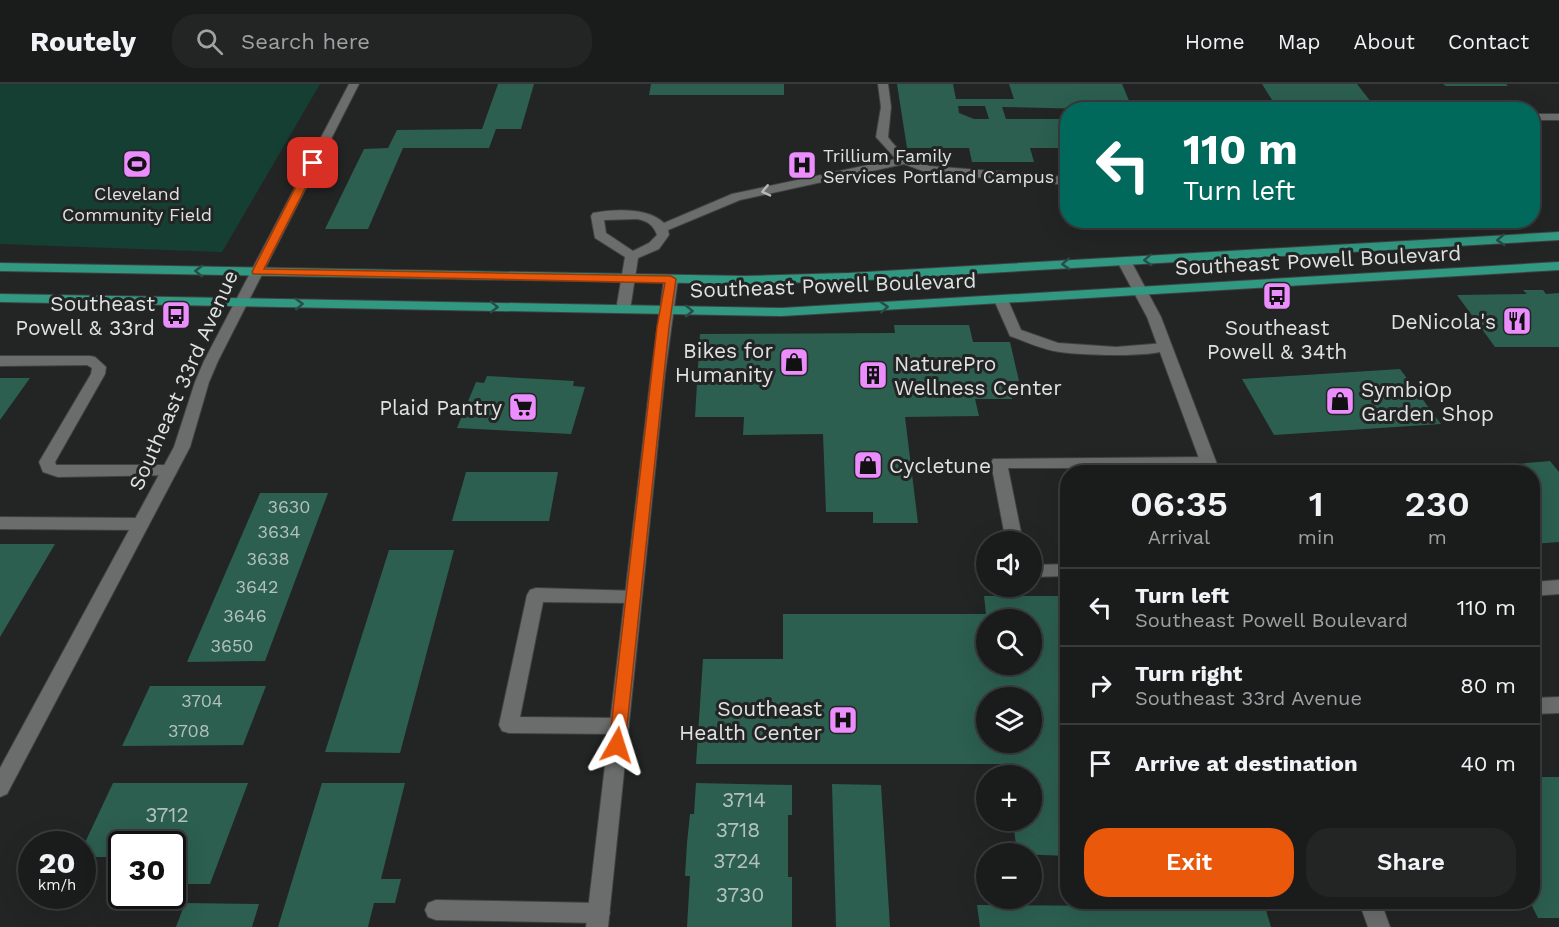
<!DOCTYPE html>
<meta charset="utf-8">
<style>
:root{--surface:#1a1c1c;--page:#232525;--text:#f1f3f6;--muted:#9fa1a3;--line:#383a3b;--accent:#ea580c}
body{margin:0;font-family:"Work Sans",sans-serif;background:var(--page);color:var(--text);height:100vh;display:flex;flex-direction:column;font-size:22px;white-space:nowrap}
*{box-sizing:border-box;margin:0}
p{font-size:20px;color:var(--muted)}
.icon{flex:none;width:33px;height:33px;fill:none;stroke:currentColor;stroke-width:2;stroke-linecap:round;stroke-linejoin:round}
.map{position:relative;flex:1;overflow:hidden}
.drawer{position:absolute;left:1060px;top:381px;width:480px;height:444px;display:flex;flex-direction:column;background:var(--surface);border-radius:24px;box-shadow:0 6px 24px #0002,0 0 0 2px var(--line)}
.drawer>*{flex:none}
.guide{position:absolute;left:1060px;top:18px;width:480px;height:126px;border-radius:24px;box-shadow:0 6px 24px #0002,0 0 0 2px var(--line);background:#00695c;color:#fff;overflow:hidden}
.controls{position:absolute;left:976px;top:447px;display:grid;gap:12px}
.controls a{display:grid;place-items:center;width:66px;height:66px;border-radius:50%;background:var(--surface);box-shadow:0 6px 24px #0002,0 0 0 2px var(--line);font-size:30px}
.speed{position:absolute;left:18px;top:747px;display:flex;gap:12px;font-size:30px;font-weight:700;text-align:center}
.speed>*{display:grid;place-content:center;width:78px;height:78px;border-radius:50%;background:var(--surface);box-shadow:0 6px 24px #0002,0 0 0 2px var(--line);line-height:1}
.speed small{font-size:15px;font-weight:400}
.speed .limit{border:3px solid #111;border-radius:9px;background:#fff;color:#111}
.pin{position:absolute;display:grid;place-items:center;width:51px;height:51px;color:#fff;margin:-26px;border-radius:12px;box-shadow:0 3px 9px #0006}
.me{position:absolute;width:66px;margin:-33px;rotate:6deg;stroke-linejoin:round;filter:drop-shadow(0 0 4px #0008)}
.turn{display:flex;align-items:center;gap:21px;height:126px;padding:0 24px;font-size:27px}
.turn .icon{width:78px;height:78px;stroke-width:2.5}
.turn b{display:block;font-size:42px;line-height:51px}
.eta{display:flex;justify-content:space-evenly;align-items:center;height:102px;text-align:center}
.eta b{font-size:36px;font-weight:600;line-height:42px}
.action{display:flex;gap:12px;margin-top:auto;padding:12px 24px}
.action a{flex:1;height:69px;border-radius:24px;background:var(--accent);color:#fff;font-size:24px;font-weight:600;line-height:69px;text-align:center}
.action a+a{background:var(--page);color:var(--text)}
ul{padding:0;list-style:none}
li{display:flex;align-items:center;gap:18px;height:78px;padding:0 24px;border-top:2px solid var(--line)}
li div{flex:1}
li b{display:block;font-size:22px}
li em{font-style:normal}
header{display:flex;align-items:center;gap:36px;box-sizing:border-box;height:84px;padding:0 30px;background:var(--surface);border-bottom:2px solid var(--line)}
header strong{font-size:28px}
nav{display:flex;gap:33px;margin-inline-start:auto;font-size:21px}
.search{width:420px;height:54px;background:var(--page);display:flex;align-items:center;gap:15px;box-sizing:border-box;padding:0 21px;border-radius:24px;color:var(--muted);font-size:22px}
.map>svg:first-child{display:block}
.green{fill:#153f33}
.building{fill:#2c5f50;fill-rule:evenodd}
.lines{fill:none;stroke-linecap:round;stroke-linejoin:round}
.service-casing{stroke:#3f4241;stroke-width:2}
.minor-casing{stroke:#3f4241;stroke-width:2}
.primary-casing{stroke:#3f4241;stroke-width:2}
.service{fill:#6a6d6c;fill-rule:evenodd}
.minor{fill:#6a6d6c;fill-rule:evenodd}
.primary{fill:#319882;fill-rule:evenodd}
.oneway{stroke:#b7b9b8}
.oneway2{stroke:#284d46}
.route{fill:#ea580c;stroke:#983908;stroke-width:1.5}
.labels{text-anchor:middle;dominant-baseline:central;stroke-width:6;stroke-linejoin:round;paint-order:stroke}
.far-poi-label{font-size:18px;fill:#e0e2e1;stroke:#232525;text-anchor:start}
.number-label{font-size:18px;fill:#b3c1bd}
.street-label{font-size:21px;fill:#e0e2e1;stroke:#232525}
.poi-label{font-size:21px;fill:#e0e2e1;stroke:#232525;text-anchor:end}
.near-number-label{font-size:21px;fill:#b3c1bd}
</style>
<header>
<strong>Routely</strong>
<div class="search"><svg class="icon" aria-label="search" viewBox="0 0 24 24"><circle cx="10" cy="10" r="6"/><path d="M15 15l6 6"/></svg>Search here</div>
<nav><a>Home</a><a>Map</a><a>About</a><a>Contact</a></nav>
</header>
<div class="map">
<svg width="1559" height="843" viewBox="0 0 1559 843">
<rect width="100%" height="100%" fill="#232525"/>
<polygon class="green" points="0,0 320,0 222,168 0,160"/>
<g class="building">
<polygon points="498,0 534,0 521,45 496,45 489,64 403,64 368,145 325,145 364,65 388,64 397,46 482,45"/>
<polygon points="651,0 784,0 784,11 649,11"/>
<path d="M897 0H953L956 15H1014L1009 0H1122L1133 26 1002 23 1006 35H1060L1068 64H1030L1034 78H972L969 64H907ZM958 22H985L989 35H974L959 29Z"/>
<polygon points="1262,0 1357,0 1375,23 1345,23 1342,19 1304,19 1307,24 1277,24"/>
<polygon points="1443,0 1506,0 1508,2 1446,2"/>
<polygon points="1523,206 1543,206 1546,210 1559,209 1559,263 1495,263 1457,211 1527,210"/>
<polygon points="894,241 969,241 973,258 1010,258 1019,297 1008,297 1012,315 975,315 979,332 905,333 918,439 873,439 873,428 826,428 823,350 743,351 744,333 695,333 700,250 895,249"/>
<polygon points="1400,285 1441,340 1274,351 1242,295"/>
<polygon points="487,292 574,297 573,302 585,303 571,350 457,344 476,298 484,299"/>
<polygon points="0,294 30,294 0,336"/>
<polygon points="1550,377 1559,388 1559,458 1533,460 1533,388 1428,388"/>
<polygon points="466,388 558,388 549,437 452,437"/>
<polygon points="260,409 328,409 265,577 187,578"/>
<polygon points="0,460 55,460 0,553"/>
<polygon points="389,466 454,466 400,669 325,668"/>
<path d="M984 512H1068V772L1017 770 1013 736H1032V692H1006L1004 680H696L703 575H783V530H986ZM987 536H1032V580H987ZM987 614H1032V658H987Z"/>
<polygon points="150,602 266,602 243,661 122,662"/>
<polygon points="1533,693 1559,693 1559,834 1538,834 1530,818 1533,818"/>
<polygon points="113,699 248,699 210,800 172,800 172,760 122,760 122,799 106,799 117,773 82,773 82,765"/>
<polygon points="322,699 405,699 381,795 401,795 395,819 374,819 368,843 278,843"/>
<polygon points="696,699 792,701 792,731 788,731 788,793 792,793 792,843 687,843 690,792 685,792 687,759 690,730 694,730"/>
<polygon points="832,700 881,701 890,843 836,843"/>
<polygon points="185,819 259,820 252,843 176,843"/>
<polygon points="977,821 1265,823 1271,843 980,843"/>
</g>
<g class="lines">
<g class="service-casing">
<g id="service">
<path d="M878 0H888L891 23 888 53C898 68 912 76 929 82L1068 93V101L928 89 904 80 740 116 668 146 669 151 659 165 638 174 630 226 628 229H618L616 226 625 173 595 154 591 132 593 129C613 125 648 123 664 139L732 110 896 75 876 53 881 23ZM637 135C647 137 653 140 657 151L649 159 633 167 606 149 604 136Z"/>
<rect x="1533" y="30" width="26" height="6"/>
<path d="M1001 212 1008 216 1021 246 1058 259 1116 263 1165 259 1172 263C1162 275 1072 271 1054 267 1039 264 1024 257 1010 252L994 216Z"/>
<polygon points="0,272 90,272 95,273 106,283 105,290 55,378 56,381 169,381 175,383 177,387 175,391 58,393 43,388 39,378 91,290 92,284 87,281 0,282"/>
<polygon points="1208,373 1214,374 1216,378 1214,382 1116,384 1117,388 1101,388 1100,384 1008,384 1023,458 1006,458 991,379 993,375"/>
<polygon points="0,433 141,434 147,436 149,440 147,444 141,446 0,445"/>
<polygon points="1068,480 1068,492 1032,493 1032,481"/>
<polygon points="1559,496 1559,510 1533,512 1533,498"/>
<polygon points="536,504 639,507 642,512 639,517 633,519 543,518 520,633 619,634 626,636 629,642 626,648 619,650 509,649 502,647 499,641 527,511 530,506"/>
<polygon points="1559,613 1559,629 1533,630 1533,614"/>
<polygon points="436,816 599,819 607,822 610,829 607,836 599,839 436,836 428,833 425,826 428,819"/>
</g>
</g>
<g class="minor-casing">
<g id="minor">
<polygon points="349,0 359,0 218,277 209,298 190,363 7,710 0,713 0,684 174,363 195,298 204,277"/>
<polygon points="1124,173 1131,177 1161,233 1220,388 1204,388 1147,233 1117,177"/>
<polygon points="671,191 678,195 665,290 608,843 586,843 651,290 664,195"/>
<polygon points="1359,818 1381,818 1390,843 1368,843"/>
</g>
</g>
<g class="primary-casing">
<g id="primary">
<polygon points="1559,148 1559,156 849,197 745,200 0,187 0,179 745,192 849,189"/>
<polygon points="1559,178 1559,186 782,232 0,218 0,210 782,224"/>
</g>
</g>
<use href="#service" class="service"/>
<use href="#minor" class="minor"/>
<use href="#primary" class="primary"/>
</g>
<defs><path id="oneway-chevron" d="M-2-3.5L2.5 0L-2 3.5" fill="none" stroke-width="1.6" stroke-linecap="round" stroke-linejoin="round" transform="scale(1.5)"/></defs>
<use class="oneway" href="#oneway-chevron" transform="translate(766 107) rotate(167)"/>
<g class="oneway2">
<use href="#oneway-chevron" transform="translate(1501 156) rotate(177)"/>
<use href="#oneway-chevron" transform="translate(1148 176) rotate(177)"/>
<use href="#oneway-chevron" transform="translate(1066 180) rotate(177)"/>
<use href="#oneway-chevron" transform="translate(199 187) rotate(-179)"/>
<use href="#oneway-chevron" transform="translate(299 220) rotate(-1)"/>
<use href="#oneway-chevron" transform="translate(494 223) rotate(1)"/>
<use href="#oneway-chevron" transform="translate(884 223) rotate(-3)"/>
<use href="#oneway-chevron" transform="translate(689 227) rotate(1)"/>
</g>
<polygon class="route" points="313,76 318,79 264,185 671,192 676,195 669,243 625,661 623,666 617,668 611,666 609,661 657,243 665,199 253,190 252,188 308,79"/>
<defs>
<g id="stadium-square" transform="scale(1.5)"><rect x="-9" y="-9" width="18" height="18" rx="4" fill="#eb8dfc" stroke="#232525"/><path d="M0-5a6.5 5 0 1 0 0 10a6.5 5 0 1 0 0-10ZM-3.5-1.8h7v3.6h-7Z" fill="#111"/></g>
<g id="hospital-square" transform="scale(1.5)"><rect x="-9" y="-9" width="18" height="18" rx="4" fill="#eb8dfc" stroke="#232525"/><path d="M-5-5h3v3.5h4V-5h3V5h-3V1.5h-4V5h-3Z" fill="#111"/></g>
<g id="bus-square" transform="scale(1.5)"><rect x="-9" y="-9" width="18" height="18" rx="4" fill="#eb8dfc" stroke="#232525"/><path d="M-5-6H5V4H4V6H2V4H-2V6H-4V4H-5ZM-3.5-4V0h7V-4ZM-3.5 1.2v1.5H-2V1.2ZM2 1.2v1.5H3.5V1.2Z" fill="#111"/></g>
<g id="restaurant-square" transform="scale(1.5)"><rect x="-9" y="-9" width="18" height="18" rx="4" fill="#eb8dfc" stroke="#232525"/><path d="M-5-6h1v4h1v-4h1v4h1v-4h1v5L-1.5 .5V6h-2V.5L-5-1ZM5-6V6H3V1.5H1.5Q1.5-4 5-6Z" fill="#111"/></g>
<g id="shop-square" transform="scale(1.5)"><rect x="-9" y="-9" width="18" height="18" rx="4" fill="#eb8dfc" stroke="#232525"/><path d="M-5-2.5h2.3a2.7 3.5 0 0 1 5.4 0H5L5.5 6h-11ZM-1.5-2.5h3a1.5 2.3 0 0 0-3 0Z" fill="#111"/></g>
<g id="building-square" transform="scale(1.5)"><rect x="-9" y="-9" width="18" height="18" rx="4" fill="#eb8dfc" stroke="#232525"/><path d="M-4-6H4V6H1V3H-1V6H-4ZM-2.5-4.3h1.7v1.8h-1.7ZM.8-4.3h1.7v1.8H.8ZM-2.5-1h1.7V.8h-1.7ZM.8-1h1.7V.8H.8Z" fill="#111"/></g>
<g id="supermarket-square" transform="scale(1.5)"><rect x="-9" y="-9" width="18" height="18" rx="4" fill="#eb8dfc" stroke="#232525"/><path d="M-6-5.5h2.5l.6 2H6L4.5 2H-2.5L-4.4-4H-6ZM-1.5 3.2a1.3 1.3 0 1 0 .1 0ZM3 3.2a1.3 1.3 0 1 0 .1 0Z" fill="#111"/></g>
</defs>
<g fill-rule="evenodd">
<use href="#stadium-square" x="137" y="80"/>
<use href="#hospital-square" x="802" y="81"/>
<use href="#bus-square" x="1277" y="212"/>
<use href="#bus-square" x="176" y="231"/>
<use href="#restaurant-square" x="1517" y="237"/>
<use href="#shop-square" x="794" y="278"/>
<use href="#building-square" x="873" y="291"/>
<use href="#shop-square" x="1340" y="317"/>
<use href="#supermarket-square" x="523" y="323"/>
<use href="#shop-square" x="868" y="381"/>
<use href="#hospital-square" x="843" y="636"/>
</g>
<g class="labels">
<g class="far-poi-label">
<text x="823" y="71">Trillium Family<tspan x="823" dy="21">Services Portland Campus</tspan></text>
<text x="137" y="109" text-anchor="middle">Cleveland<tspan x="137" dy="21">Community Field</tspan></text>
</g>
<g class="number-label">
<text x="289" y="422">3630</text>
<text x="279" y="447">3634</text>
<text x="268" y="474">3638</text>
<text x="257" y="502">3642</text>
<text x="245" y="531">3646</text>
<text x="232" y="561">3650</text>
<text x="202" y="616">3704</text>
<text x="189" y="646">3708</text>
</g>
<g class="street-label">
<text transform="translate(1318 176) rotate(-3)">Southeast Powell Boulevard</text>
<text transform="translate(833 201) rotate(-2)">Southeast Powell Boulevard</text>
<text transform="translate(183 296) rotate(-66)">Southeast 33rd Avenue</text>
</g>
<g class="poi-label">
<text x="155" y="219">Southeast<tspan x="155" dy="24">Powell &amp; 33rd</tspan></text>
<text x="1496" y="237">DeNicola's</text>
<text x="1277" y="243" text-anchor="middle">Southeast<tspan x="1277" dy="24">Powell &amp; 34th</tspan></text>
<text x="773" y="266">Bikes for<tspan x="773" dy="24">Humanity</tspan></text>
<text x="894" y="279" text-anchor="start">NaturePro<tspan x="894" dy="24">Wellness Center</tspan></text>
<text x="1361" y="305" text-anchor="start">SymbiOp<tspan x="1361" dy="24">Garden Shop</tspan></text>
<text x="502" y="323">Plaid Pantry</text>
<text x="889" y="381" text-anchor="start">Cycletune</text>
<text x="822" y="624">Southeast<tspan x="822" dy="24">Health Center</tspan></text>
</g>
<g class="near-number-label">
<text x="744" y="715">3714</text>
<text x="167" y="730">3712</text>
<text x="738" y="745">3718</text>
<text x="737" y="776">3724</text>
<text x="740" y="810">3730</text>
</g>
</g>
</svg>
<div class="controls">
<a><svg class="icon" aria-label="sound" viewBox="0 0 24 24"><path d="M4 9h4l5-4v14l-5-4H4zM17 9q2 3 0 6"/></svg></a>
<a><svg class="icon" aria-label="search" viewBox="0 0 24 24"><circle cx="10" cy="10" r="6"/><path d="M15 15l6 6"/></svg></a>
<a><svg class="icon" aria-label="layers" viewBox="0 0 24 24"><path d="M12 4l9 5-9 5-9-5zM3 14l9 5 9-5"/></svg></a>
<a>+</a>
<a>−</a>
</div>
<div class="speed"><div>20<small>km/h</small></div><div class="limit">30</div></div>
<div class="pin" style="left:313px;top:79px;background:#d93025"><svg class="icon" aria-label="arrive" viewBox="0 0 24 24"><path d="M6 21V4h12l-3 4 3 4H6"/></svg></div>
<svg class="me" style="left:617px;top:661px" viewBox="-20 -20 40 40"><path d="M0-17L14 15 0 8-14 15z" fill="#ea580c" stroke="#fff" stroke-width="4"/></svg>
<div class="guide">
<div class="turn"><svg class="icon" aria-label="left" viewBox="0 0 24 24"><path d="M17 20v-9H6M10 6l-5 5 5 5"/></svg><div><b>110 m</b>Turn left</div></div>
</div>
<section class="drawer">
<div class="eta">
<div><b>06:35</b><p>Arrival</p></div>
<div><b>1</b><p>min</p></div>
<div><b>230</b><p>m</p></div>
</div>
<ul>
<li><svg class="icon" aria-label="left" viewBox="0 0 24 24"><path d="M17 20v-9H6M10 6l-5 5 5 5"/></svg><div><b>Turn left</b><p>Southeast Powell Boulevard</p></div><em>110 m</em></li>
<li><svg class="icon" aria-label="right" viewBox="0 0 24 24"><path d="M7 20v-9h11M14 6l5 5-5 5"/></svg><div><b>Turn right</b><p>Southeast 33rd Avenue</p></div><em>80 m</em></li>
<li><svg class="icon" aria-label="arrive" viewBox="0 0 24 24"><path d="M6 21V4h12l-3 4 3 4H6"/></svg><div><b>Arrive at destination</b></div><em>40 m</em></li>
</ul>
<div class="action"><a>Exit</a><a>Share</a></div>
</section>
</div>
